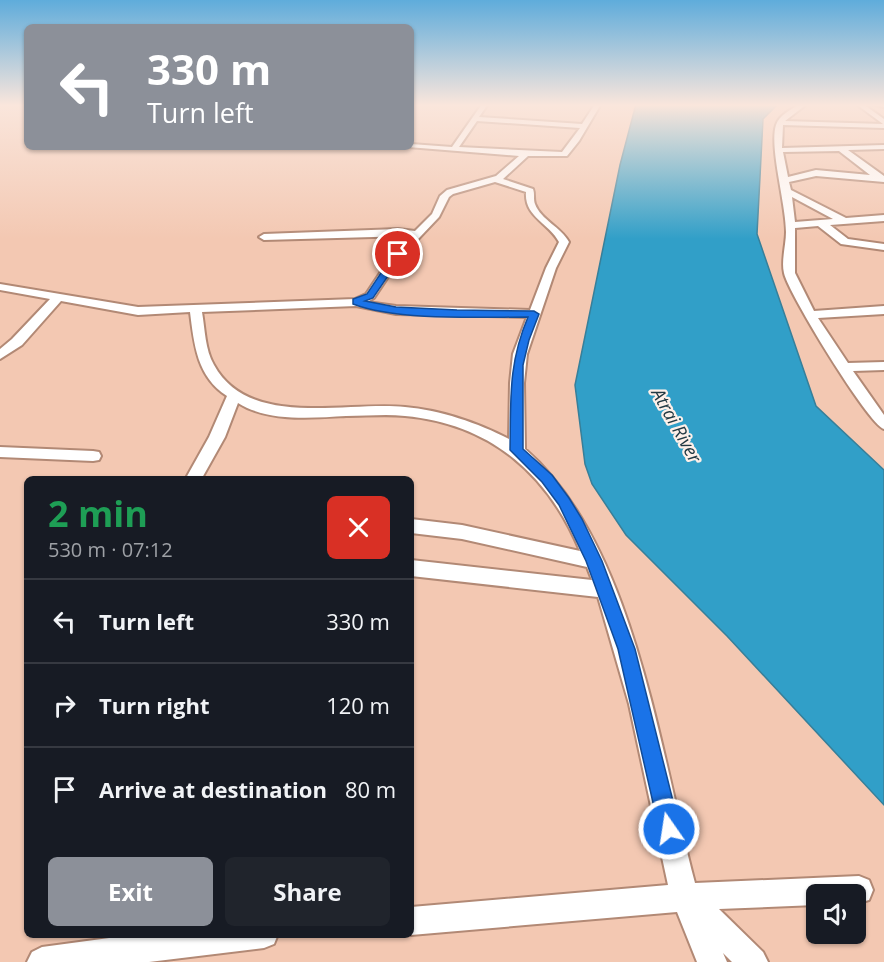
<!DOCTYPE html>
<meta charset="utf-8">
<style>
:root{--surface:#171b24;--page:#20242c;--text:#f1f3f6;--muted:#9ea1a6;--line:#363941;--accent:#8c9099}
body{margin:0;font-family:"Open Sans",sans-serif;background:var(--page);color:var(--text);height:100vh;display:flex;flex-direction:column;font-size:22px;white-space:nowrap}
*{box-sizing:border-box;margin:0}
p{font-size:20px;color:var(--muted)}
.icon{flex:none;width:33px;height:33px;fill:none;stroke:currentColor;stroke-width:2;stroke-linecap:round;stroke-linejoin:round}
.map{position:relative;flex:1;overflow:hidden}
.drawer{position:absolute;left:24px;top:476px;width:390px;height:462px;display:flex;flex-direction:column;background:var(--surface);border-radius:9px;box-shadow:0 2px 4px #0004}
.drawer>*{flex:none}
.top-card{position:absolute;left:24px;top:24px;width:390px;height:126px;border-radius:9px;box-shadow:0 2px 4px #0004;background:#8c9099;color:#fff;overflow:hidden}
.fabs{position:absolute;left:806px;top:884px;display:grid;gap:12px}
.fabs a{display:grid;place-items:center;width:60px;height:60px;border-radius:9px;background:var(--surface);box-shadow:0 2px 4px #0004;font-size:30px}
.pin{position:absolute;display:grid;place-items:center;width:51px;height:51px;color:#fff;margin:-26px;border:3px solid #fff;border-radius:50%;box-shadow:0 2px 6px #0007}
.me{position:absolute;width:66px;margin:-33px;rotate:347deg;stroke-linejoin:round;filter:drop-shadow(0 0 4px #0008)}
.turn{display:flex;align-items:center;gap:21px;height:126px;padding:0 24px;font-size:27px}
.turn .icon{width:78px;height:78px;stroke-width:2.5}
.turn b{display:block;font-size:42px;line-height:51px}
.round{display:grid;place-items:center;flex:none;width:63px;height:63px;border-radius:9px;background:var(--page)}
.head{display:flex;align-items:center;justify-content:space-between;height:102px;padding:0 24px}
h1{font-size:36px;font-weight:700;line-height:45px;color:#1e9e55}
.button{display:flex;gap:12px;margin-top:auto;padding:12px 24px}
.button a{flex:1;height:69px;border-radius:9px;background:var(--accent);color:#fff;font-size:24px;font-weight:700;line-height:69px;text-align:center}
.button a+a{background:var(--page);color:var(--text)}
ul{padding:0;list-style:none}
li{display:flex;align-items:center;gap:18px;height:84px;padding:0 24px;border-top:2px solid var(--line)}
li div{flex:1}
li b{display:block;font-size:22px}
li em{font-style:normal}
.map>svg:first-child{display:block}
.water{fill:#319fc8;stroke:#377f99;stroke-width:1.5}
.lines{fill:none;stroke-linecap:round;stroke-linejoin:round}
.minor-casing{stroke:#b28975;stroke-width:4}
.minor{fill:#fff;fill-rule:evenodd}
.route{fill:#1a73e8;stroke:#114b97;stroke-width:1.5}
.labels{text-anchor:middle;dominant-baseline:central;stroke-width:4.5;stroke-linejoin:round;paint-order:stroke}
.water-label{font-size:18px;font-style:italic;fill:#213943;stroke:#fef0e9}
</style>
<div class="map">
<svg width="884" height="962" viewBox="0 0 884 962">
<rect width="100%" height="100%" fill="#f3c8b2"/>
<polygon class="water" points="636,104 778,104 763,119 757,234 816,406 884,470 884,805 727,636 626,535 592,484 585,464 575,385 620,165"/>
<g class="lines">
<g class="minor-casing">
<g id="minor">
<path d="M482 104H488L479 117 582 124 595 104H601L579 141 567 156H528L503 179 533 189C535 194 533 199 535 204 541 220 561 227 569 242L556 268 527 354 524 383 525 449C634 543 659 749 695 883L859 876 869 880 873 890 869 900 855 904V894H816V905L719 909 763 952 768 962H732L723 953 727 962H697L677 912 411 935 410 934 411 907 668 885 629 704 598 597 411 576V560L592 580 587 567 462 539 411 533V519L462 525 580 551C548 474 491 424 405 416 386 414 366 416 346 416 312 418 268 422 238 403L225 437 202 478H186L209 437 227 396C197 377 194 344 190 312L138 315 61 301 22 345 0 359V349L12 339 50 299 0 290V284L138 307 355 299 366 294 394 252 410 236 264 240 259 237 264 234 398 229 415 231 432 214 440 196 447 190 496 176 519 156 408 147H411V144L452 147ZM477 121 580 128 562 152 459 147ZM495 182 526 192C524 217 549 223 559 242L546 268 530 310 396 306 367 302 374 298 402 256 439 217 449 197 453 194ZM356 306 396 314 527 317 513 354 510 383 509 439C478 423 440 410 405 407 346 401 249 429 214 365 205 350 205 329 202 312Z"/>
<path d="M800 104H807L785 121 883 124 856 104H863L884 119V128L783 125 782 148 884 145V149L848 150 884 176V182L816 176 789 182 791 190 846 218 884 215V221L830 225 848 239 884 244V250L841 244 818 226 795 228V273L814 311 884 306V314L818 318 848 363 884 362V370L853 371 884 415V429C869 425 788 293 784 273 781 261 786 245 786 232 786 204 769 147 776 125 779 115 792 109 800 104ZM839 151 870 175 816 170 788 177 783 152ZM792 197 833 219 795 222Z"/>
<polygon points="871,104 884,104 884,107"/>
<polygon points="0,447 93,451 99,452 101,456 99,460 93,461 0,457"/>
<polygon points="139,934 278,934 274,944 264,948 149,962 27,962 32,952 42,947"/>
</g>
</g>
<use href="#minor" class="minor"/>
</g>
<linearGradient id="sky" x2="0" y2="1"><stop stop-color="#5facdb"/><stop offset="0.44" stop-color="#fae6dc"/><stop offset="1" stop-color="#fae6dc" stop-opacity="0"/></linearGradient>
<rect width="884" height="239" fill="url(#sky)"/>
<path class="route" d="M398 251 403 254 373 298 365 301 396 307 457 310 534 311 539 314 529 340 523 365V449L552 475 569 498 582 519 602 561 635 649 680 829 677 837 669 840 662 837 659 829 618 649 586 561 559 505 542 482 510 450C511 400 508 364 528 317 480 317 397 321 353 304V299L367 294 395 252Z"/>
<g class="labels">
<g class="water-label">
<text transform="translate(677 425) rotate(61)">Atrai River</text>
</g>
</g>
</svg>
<div class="fabs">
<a><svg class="icon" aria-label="sound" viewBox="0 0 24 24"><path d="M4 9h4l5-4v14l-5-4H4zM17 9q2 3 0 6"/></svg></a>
</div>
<div class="pin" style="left:398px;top:254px;background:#d93025"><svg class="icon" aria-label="arrive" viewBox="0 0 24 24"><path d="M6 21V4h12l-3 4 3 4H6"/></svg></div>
<svg class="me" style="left:669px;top:829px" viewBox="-20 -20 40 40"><circle r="17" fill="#1a73e8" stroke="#fff" stroke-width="3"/><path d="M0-11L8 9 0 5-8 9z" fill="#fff"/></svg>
<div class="top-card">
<div class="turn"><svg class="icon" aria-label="left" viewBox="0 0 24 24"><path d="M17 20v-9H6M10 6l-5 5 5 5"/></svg><div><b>330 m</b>Turn left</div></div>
</div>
<section class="drawer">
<div class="head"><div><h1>2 min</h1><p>530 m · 07:12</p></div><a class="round" style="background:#d93025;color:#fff"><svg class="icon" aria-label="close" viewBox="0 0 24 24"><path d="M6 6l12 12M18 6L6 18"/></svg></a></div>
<ul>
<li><svg class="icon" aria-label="left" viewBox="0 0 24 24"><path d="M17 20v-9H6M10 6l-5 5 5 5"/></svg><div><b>Turn left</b></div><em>330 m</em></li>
<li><svg class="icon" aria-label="right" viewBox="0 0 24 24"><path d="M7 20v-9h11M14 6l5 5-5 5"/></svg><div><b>Turn right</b></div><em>120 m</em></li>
<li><svg class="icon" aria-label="arrive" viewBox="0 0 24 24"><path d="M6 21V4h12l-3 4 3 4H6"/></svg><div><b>Arrive at destination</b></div><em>80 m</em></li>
</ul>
<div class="button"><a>Exit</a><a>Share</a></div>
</section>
</div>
